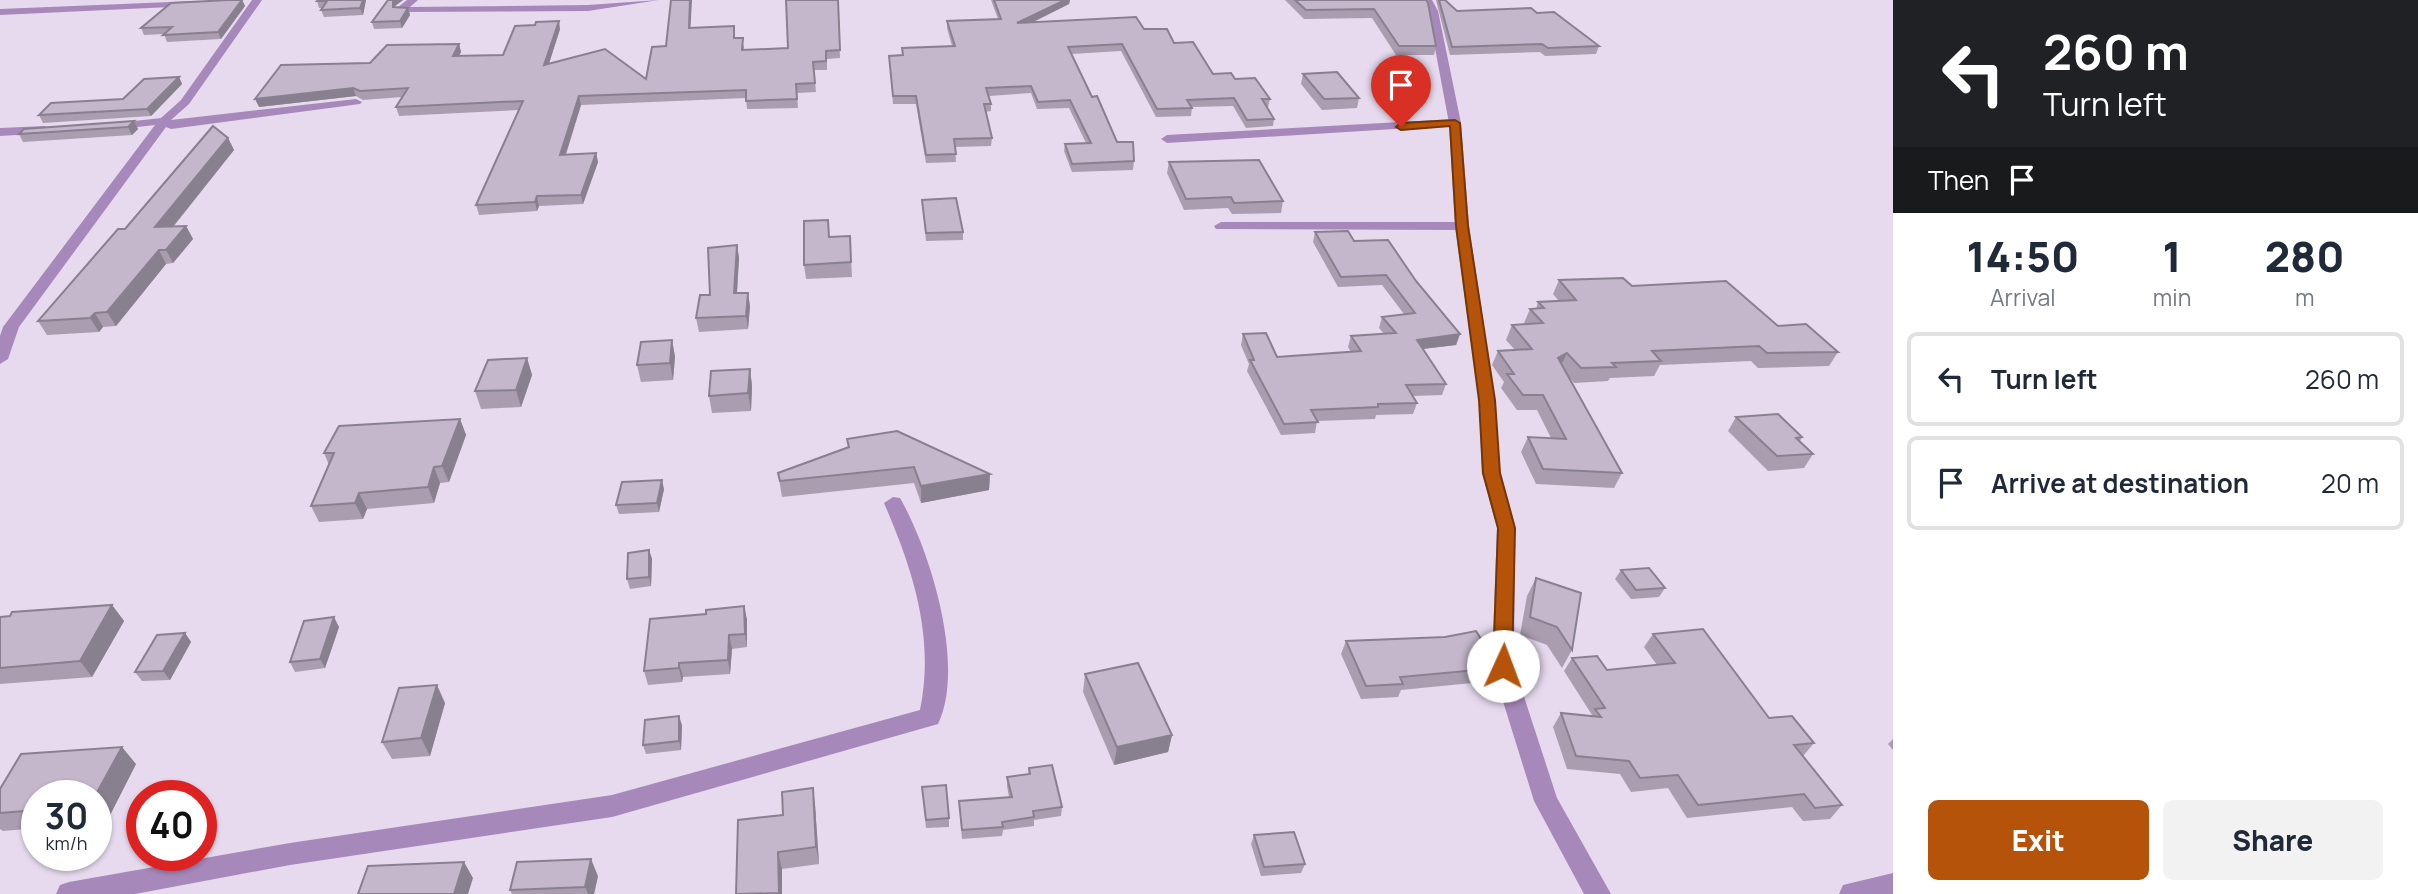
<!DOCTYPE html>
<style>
:root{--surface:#fff;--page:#f2f2f3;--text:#1f2937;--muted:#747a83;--line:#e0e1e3;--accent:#b45309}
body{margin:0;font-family:Manrope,sans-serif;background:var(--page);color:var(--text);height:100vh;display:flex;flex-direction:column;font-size:26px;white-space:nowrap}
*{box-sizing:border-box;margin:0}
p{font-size:23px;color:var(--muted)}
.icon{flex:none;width:38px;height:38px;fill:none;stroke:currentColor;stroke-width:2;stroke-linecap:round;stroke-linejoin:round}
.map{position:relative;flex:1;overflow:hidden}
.drawer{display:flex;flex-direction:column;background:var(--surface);width:525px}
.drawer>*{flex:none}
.hud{background:#202124;color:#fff;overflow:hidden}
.speed{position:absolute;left:21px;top:780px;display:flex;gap:14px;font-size:35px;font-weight:700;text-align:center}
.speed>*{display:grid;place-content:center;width:91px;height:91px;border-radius:50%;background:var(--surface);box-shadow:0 2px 5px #0004;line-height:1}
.speed small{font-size:18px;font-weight:400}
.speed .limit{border:10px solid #d22;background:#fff;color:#111}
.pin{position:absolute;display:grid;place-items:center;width:60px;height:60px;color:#fff;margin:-72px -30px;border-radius:50% 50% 50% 0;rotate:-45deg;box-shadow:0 0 7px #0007}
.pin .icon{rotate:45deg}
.me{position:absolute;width:77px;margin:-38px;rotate:2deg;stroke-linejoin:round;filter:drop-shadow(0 0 5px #0008)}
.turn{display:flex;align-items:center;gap:24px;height:147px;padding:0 35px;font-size:32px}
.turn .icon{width:91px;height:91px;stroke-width:2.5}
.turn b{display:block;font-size:49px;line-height:60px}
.then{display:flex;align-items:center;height:66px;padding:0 35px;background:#0003;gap:14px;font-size:26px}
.eta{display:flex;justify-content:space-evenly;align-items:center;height:119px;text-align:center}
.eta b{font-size:42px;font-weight:800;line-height:49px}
.button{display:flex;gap:14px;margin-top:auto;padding:14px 35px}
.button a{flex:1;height:80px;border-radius:10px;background:var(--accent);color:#fff;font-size:28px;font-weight:800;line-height:80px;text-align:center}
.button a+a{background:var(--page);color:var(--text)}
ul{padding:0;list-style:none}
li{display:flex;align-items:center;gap:21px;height:94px;margin:0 14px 10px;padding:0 21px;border:4px solid var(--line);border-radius:10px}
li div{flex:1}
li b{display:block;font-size:26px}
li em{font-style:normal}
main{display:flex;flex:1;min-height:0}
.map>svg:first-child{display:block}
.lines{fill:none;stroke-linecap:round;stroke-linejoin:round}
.minor{fill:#a788ba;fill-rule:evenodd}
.tertiary{fill:#a788ba;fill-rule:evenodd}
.wall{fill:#a99daf}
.shaded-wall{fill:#89808f}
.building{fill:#c4b7cc;stroke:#89808f;stroke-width:2}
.route{fill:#b45309;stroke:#753606;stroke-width:2}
</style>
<main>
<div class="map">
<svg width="1893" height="894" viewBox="0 0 1893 894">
<rect width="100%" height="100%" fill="#e7daef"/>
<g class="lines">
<g class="minor">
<polygon points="252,0 262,0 189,104 171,120 356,99 362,102 360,104 171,129 166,127 19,327 8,359 0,364 0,336 3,327 155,125 111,130 107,128 107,124 161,118 181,100"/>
<polygon points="407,0 418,0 410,7 588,5 659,0 588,11 397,12 397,8"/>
<polygon points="195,1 197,3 192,6 0,15 0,9"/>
<polygon points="1455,119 1461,123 1459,125 1167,143 1161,139 1167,135"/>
<polygon points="45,126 51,130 49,133 0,136 0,128"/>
<polygon points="1221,222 1462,222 1469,226 1462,230 1216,229 1214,226"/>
<path d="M893 497 900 498C930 550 966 666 938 724L612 817 290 865 135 894H56L60 885 69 882 290 843 612 795 920 710C935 637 913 570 884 503Z"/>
<polygon points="1893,873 1893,894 1839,894 1843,885"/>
</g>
<polygon class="tertiary" points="1422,0 1432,0 1438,11 1461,123 1469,226 1495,400 1500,473 1515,528 1514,666 1557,798 1611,894 1584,894 1534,801 1492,666 1497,528 1482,473 1479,400 1455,226 1449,123 1428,11"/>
</g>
<g class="wall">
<polygon points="228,0 242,0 245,6 221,39 167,42 164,34 144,35 141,28"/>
<polygon points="366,0 363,15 324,17 321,10 323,8 319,8 317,1"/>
<polygon points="388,0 403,0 395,6 395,7 408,8 410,15 402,28 374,29 372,22"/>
<polygon points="838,0 840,58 827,59 827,70 814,70 816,92 797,93 798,108 747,109 746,98 581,105 565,154 596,153 598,162 583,204 539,206 537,211 479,215 476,205 519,110 399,116 396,107 402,97 363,100 356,96 259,107 370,63 459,44 461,52 459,56 503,55 560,29 549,63 646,79 666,46 690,28 734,26 735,38 744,46 744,50 788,48"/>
<polygon points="991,0 1070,0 1069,4 1032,23 1144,29 1174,43 1213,74 1235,79 1270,99 1268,107 1267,107 1274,119 1273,126 1246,128 1233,106 1192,107 1191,116 1156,117 1121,51 1071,54 1092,97 1117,142 1134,161 1133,170 1072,172 1064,151 1065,144 1086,143 1069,108 1037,109 1031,93 989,96 991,104 991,111 985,112 992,138 991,146 955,147 956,162 926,163 916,104 893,104 889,56 902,55 902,48 952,46 947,28 947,21 998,19"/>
<polygon points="1285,0 1426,0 1436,46 1434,55 1396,55 1372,18 1304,19"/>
<polygon points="1436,0 1445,0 1457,11 1537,13 1599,46 1596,54 1545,56 1540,52 1450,55"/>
<polygon points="1303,74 1359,98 1357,108 1322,110 1301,84"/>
<polygon points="179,77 182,84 151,116 43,123 39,115 123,99"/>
<polygon points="134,121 138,129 132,135 23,142 19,134"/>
<polygon points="228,138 234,150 174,226 186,226 193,239 173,263 166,264 116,326 103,327 99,332 47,335 38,321 125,229"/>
<polygon points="1169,162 1283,201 1281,213 1232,214 1228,208 1184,210 1167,173"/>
<polygon points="922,200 963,232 963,240 926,241"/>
<polygon points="1315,232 1354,241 1416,281 1460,334 1456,345 1423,349 1446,384 1442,395 1413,396 1417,403 1413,414 1376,415 1375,419 1317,421 1315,433 1281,435 1247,371 1249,364 1241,345 1243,334 1277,357 1351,352 1348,347 1351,336 1384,334 1379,328 1382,317 1404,314 1382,285 1338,287 1313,242"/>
<polygon points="850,236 852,277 806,279 804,265 829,237"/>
<polygon points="737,245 739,258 737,293 750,306 748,329 699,332 696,318"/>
<polygon points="1559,280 1632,286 1778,326 1838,352 1829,366 1758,368 1751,361 1660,365 1654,376 1610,378 1608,381 1574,383 1568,376 1622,473 1614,488 1536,484 1521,452 1528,437 1551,438 1537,410 1517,410 1501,388 1504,382 1492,365 1498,351 1515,350 1506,340 1512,325 1525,324 1524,323 1530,309 1536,309 1538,302 1559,301 1553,294"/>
<polygon points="672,340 675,357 673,380 641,382 637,365"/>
<polygon points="527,358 532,375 521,407 481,409 475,391"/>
<polygon points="750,369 752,386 751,411 712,413 709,396"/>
<polygon points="1736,417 1802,437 1800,441 1813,454 1804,468 1768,471 1728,431"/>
<polygon points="460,419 466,435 449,482 440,483 434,503 367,509 363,519 319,522 311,506 329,465 324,453"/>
<polygon points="847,439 990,474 989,490 921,503 914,483 782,497 778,473 848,448"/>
<polygon points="664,489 659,512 619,514 616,505"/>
<polygon points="649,550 652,559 651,586 630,589 627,579"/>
<polygon points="1621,570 1665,588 1659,597 1631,599 1615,579"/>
<polygon points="1536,578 1572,650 1562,668 1547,645 1520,635 1527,596"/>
<polygon points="112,605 124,621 92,677 0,684 0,617"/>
<polygon points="744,606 747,620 747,647 732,649 730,674 683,677 682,682 648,685 644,671"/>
<polygon points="339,627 325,668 295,672 290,662"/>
<polygon points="185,633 191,642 170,680 142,681 135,672"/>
<polygon points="1653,634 1769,718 1814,743 1803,756 1842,805 1830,819 1803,821 1792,807 1687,818 1668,788 1631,792 1620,774 1567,769 1553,727 1561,713 1591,716 1592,715 1564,671 1572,658 1607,670 1657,665 1644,647"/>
<polygon points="1346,641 1499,668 1492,681 1401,690 1398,697 1361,699 1341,654"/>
<polygon points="1085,674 1172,735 1168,752 1114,765 1083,692"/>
<polygon points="445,703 430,756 392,759 382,742"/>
<polygon points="682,725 681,750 646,754 643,745"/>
<polygon points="1893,739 1893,750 1888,744"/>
<polygon points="136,764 106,823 96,824 96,796 37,796 37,828 3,831 0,829 0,789"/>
<polygon points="1029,768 1062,807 1061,816 1034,820 1034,826 1003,830 1002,836 962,839 959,801 1009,797 1007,786 1007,777 1028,774"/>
<polygon points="922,787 949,818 949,827 926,828"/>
<polygon points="815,805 819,864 782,869 782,894 736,894 783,815"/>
<polygon points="1254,835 1305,864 1301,873 1261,876 1251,844"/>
<polygon points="598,876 594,894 512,894 510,890"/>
</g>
<g class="shaded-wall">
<polygon points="242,0 245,6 221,39 218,32"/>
<polygon points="363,0 366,0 363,15 360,8"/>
<polygon points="393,0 403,0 395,6 395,14 393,7"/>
<polygon points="690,0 692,0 690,36 689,28"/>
<polygon points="1065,0 1070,0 1069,4 1016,30 1017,23"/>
<polygon points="408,8 410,15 402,28 400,21"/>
<polygon points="559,21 560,29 546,73 544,65"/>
<polygon points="459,44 461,52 455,64 453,56"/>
<polygon points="179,77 182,84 151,116 147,109"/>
<polygon points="353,88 356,96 259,107 255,99"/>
<polygon points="579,96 581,105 563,164 560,155"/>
<polygon points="134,121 138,129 132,135 128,127"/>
<polygon points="228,138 234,150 162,240 155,227"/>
<polygon points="596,153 598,162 583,204 581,195"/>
<polygon points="537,196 539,206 537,211 535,202"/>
<polygon points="186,226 193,239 173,263 166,250"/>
<polygon points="737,245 739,258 736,307 734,293"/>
<polygon points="159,250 166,264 116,326 107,312"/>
<polygon points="748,293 750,306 748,329 746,316"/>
<polygon points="95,313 103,327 99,332 90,318"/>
<polygon points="1460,334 1456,345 1413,350 1417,340"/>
<polygon points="672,340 675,357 673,380 670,363"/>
<polygon points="1567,353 1560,367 1558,358"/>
<polygon points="527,358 532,375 521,407 516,390"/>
<polygon points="750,369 752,386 751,411 748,393"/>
<polygon points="460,419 466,435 449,482 442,466"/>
<polygon points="434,467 440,483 434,503 428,487"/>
<polygon points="990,474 989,490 921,503 921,486"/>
<polygon points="662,480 664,489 659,512 657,503"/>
<polygon points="359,493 367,509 363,519 355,503"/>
<polygon points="649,550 652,559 651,586 649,577"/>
<polygon points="112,605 124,621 92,677 80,661"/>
<polygon points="744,606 747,620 747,647 745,634"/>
<polygon points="334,617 339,627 325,668 320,659"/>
<polygon points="185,633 191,642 170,680 163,671"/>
<polygon points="729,635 732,649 730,674 728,660"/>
<polygon points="679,663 683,677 682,682 679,668"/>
<polygon points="437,685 445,703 430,756 421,738"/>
<polygon points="679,716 682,725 681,750 679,741"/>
<polygon points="1172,735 1168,752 1114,765 1117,747"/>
<polygon points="122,747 136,764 106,823 96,812 96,796 95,796"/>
<polygon points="813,788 815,805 819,864 816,847"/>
<polygon points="778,852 782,869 782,894 779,894"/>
<polygon points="591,859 598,876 594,894 588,894 585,887"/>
<polygon points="464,862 473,878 468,894 454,894"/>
</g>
<g class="building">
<polygon points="228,0 242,0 218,32 163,35 172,27 141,28 171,3"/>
<polygon points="318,0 363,0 360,8 321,10 327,1 317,1"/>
<polygon points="388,0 393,0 393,7 408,8 400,21 372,22"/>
<polygon points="671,0 690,0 689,28 734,26 734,38 743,38 742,50 788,48 786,0 838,0 840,50 826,51 826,61 813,62 815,83 796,84 797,99 746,101 746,90 579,96 560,155 596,153 581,195 537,196 535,202 476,205 523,101 396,107 408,88 360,91 353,88 255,99 281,65 370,63 387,45 459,44 453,56 503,55 515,26 535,25 536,22 559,21 544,65 605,49 646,79 652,47 666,46"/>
<polygon points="994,0 1065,0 1017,23 1136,17 1144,29 1167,29 1174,43 1193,42 1213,74 1231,73 1235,79 1255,78 1270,99 1262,99 1274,119 1247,120 1234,98 1187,100 1192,108 1157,109 1122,44 1068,47 1092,97 1097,96 1117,142 1133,142 1134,161 1072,164 1065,144 1091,143 1070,100 1038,102 1031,86 986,88 991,104 984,104 992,138 954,139 956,154 926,155 916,96 893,96 889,56 903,55 902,48 955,46 947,21 1001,19"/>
<polygon points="1295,0 1426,0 1428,3 1436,46 1399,46 1374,9 1306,10"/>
<polygon points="1439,0 1445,0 1457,11 1531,8 1537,13 1554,12 1599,46 1548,48 1542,44 1452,47"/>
<polygon points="1337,72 1359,98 1324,99 1303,74"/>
<polygon points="179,77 147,109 39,115 51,103 123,99 144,79"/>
<polygon points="134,121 128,127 19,134 24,129"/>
<polygon points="213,126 228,138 155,227 186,226 166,250 159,250 107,312 95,313 90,318 38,321 118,229 125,229"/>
<polygon points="1259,160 1283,201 1234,203 1231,197 1186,199 1169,162"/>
<polygon points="956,198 963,232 926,233 922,200"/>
<polygon points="828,220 829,237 850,236 851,262 804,265 804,221"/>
<polygon points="1348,231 1354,241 1388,240 1416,281 1460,334 1417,340 1446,384 1406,385 1417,403 1378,404 1378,407 1311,410 1318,422 1284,424 1250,360 1254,360 1243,334 1266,333 1277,357 1361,351 1351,336 1396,333 1382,317 1415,313 1386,275 1341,277 1315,232"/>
<polygon points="737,245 734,293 748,293 746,316 696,318 700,295 710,295 708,248"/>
<polygon points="1623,278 1632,286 1726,281 1778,326 1806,324 1838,352 1767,353 1759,346 1652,351 1661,361 1612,363 1616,367 1581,368 1567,353 1558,358 1622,473 1543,469 1528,437 1566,439 1543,395 1523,395 1507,374 1514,374 1498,351 1532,349 1512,325 1543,323 1530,309 1544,308 1538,302 1576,300 1559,280"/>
<polygon points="672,340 670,363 637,365 641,342"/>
<polygon points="527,358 516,390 475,391 488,360"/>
<polygon points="750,369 748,393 709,396 711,371"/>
<polygon points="1778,414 1802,437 1796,438 1813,454 1777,456 1736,417"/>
<polygon points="460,419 442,466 434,467 428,487 359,493 355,503 311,506 334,453 324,453 339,426"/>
<polygon points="897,431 990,474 921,486 914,467 780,481 778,473 849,447 847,439"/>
<polygon points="662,480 657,503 616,505 622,482"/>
<polygon points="649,550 649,577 627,579 628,553"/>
<polygon points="1649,568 1665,588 1636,590 1621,570"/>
<polygon points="1536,578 1581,593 1572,650 1557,627 1530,617"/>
<polygon points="112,605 80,661 0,668 0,617 10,616 12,612"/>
<polygon points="744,606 745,634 729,635 728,660 679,663 679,668 644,671 650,619 706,614 706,610"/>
<polygon points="334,617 320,659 290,662 304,621"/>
<polygon points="1703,629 1769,718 1792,716 1814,743 1794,745 1842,805 1815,808 1804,794 1698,805 1678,775 1640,778 1629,761 1576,756 1561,713 1601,717 1595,709 1605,708 1572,658 1597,656 1607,670 1675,663 1653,634"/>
<polygon points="1476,631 1499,668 1400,677 1403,684 1366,686 1346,641 1445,637"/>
<polygon points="185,633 163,671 135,672 157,635"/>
<polygon points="1138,663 1172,735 1117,747 1085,674"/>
<polygon points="437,685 421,738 382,742 399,688"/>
<polygon points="679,716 679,741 643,745 645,720"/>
<polygon points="122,747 95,796 37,796 37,810 0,813 0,789 21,754"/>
<polygon points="1052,765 1062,807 1033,811 1034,817 1002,822 1003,827 962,830 959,801 1012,797 1007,777 1030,774 1029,768"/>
<polygon points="946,785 949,818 926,820 922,787"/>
<polygon points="813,788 816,847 778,852 779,893 736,894 738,820 783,815 782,792"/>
<polygon points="1294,832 1305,864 1264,867 1254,835"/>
<polygon points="591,859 585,887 510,890 517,862"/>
<polygon points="464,862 454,894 358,894 368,866"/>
</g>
<polygon class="route" points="1455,120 1460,123 1468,226 1495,400 1500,473 1515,528 1512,666 1510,672 1496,672 1493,666 1498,528 1483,473 1479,400 1456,226 1450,126 1401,130 1396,127 1401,123"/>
</svg>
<div class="speed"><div>30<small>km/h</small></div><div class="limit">40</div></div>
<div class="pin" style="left:1401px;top:127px;background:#d93025"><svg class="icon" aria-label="arrive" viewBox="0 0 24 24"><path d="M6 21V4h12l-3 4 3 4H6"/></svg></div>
<svg class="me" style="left:1503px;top:666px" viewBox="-20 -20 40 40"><circle r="19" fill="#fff"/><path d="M0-13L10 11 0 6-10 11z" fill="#b45309"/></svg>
</div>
<section class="drawer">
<div class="hud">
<div class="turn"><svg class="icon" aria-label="left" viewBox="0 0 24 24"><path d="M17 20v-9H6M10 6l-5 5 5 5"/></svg><div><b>260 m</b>Turn left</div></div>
<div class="then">Then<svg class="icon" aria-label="arrive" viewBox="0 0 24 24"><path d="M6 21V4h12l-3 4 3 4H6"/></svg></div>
</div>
<div class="eta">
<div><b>14:50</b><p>Arrival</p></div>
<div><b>1</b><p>min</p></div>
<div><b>280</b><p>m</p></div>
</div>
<ul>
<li><svg class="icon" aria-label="left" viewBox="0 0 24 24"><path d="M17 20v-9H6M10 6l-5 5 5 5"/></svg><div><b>Turn left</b></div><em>260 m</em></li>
<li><svg class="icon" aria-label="arrive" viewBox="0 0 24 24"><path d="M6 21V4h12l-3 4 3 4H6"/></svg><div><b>Arrive at destination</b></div><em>20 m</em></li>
</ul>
<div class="button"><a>Exit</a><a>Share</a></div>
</section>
</main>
